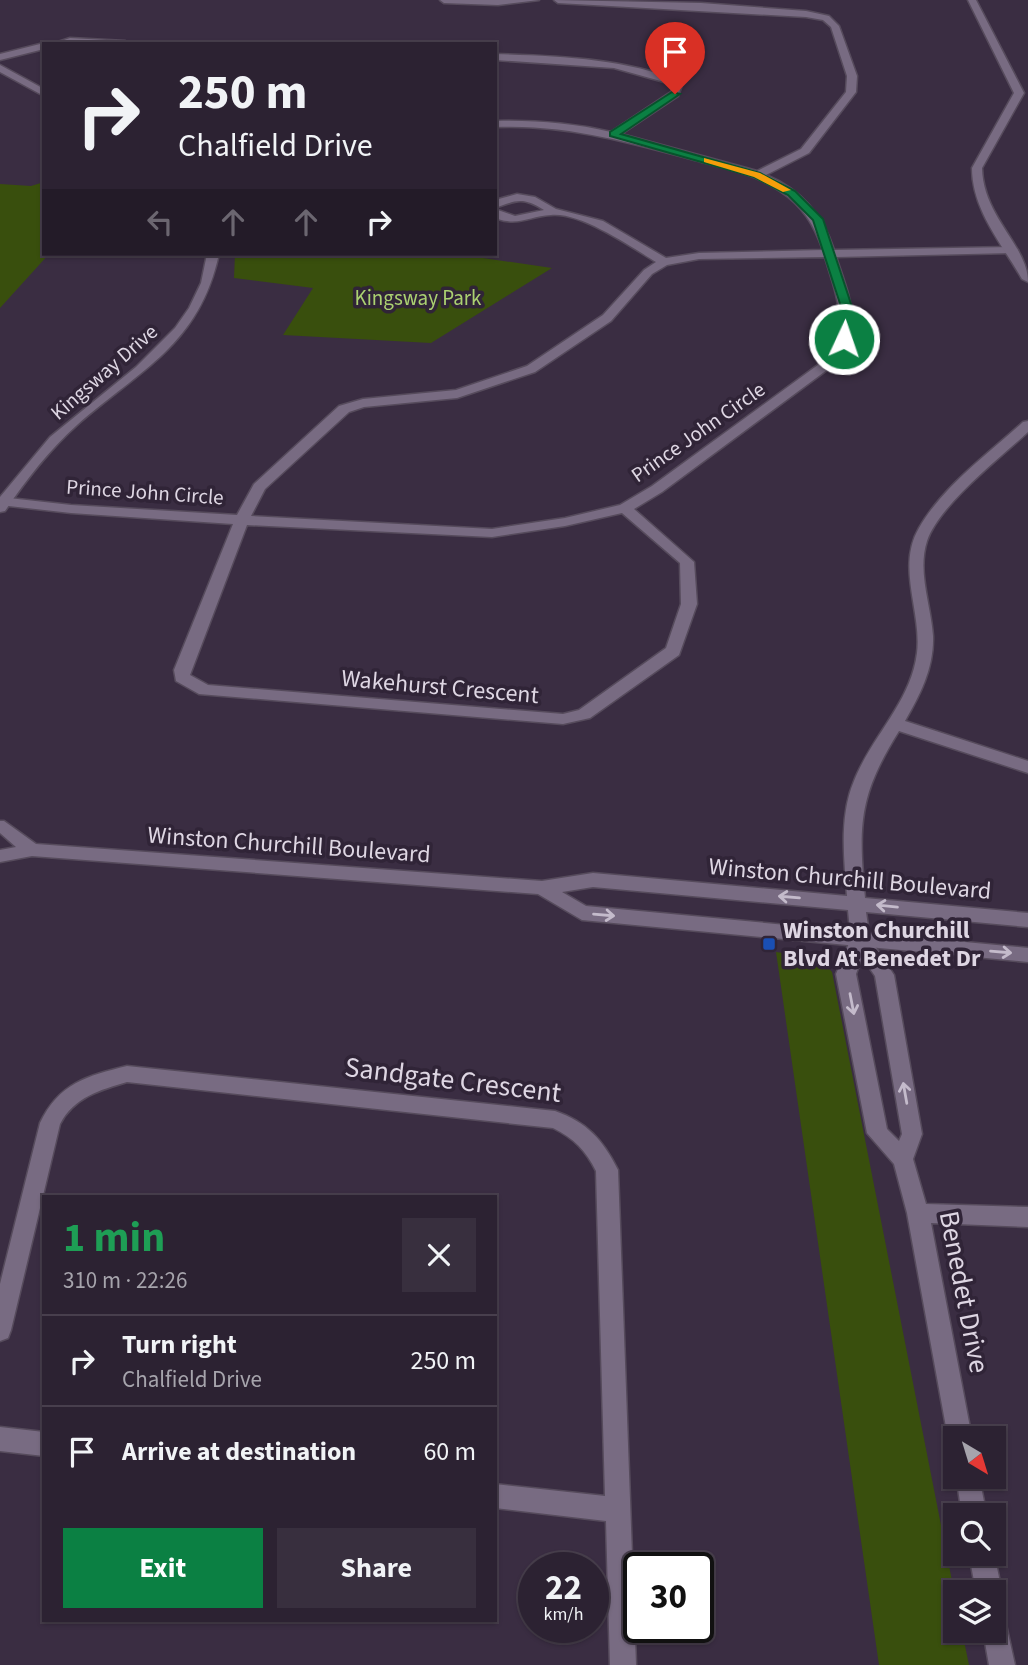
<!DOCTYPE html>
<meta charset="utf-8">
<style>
:root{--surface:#2c2232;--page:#382f3e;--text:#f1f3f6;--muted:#a6a4ac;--line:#483f4d;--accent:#0b8043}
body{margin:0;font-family:"Source Sans 3",sans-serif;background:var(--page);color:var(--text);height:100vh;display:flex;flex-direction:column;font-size:26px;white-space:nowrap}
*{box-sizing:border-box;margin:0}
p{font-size:23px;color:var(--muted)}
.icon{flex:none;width:38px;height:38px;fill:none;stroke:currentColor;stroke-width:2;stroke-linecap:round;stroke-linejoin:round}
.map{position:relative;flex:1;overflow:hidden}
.side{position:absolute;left:42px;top:1195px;width:455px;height:427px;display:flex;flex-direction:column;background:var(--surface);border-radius:0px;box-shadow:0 2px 5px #0004,0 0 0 2px var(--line)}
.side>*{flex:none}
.guide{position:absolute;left:42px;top:42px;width:455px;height:214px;border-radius:0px;box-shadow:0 2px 5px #0004,0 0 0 2px var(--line);background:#2c2232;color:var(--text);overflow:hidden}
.needle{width:46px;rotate:142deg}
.controls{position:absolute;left:943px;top:1426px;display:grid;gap:14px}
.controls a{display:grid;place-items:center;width:63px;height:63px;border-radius:0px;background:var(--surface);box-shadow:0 2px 5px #0004,0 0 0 2px var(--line);font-size:35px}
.speed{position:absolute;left:518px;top:1552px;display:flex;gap:14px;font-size:35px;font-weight:700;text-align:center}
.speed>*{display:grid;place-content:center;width:91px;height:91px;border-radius:50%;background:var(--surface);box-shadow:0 2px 5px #0004,0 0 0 2px var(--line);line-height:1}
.speed small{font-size:18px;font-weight:400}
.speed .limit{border:4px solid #111;border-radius:10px;background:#fff;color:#111}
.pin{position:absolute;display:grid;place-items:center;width:60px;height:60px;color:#fff;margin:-72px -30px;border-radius:50% 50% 50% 0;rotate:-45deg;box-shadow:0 0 7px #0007}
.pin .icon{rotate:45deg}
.me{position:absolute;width:77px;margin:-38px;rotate:3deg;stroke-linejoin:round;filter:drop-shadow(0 0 5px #0008)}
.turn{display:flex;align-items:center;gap:24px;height:147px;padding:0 21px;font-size:32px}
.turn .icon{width:91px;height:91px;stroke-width:2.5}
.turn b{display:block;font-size:49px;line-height:60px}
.lanes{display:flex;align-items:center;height:66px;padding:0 21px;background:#0003;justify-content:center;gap:35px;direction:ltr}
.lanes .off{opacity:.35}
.round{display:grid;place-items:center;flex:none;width:74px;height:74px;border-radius:0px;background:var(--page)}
.summary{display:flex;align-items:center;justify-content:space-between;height:119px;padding:0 21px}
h1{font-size:42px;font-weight:700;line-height:52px;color:#1e9e55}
.cta{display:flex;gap:14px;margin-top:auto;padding:14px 21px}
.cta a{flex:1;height:80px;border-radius:0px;background:var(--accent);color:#fff;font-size:28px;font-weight:700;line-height:80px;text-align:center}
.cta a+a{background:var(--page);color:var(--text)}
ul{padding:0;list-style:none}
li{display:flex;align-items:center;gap:21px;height:91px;padding:0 21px;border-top:2px solid var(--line)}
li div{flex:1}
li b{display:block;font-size:26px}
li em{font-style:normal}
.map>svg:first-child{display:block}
.green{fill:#394f0d}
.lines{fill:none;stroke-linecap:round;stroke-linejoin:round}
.street-casing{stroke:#564b5c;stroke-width:3}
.secondary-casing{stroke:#564b5c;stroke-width:3}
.street{fill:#786b82;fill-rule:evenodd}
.secondary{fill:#786b82;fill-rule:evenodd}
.oneway{stroke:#c4bbcb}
.route{fill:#0b8043;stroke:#07532c;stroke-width:2}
.slow{fill:#f59e0b}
.transit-dot{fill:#1a4fb4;stroke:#302437;stroke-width:2.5}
.labels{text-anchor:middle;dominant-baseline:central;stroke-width:7;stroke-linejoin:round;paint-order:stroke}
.far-park-label{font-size:21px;fill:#abd171;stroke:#302437}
.far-street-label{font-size:21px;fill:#ded6e3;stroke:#302437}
.street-label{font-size:24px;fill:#ded6e3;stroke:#302437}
.poi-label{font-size:24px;font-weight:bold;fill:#ded6e3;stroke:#302437;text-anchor:start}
.near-street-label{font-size:28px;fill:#ded6e3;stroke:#302437}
</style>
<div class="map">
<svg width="1028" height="1665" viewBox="0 0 1028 1665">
<rect width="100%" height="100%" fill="#3a2d42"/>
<g class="green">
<polygon points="44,182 44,254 49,254 0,308 0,184 31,186"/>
<polygon points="235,254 456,254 552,268 431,343 283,335 313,288 234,278"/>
<polygon points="776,952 819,958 832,972 955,1596 956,1631 962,1631 969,1665 879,1665"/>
</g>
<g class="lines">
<g class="street-casing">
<g id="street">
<polygon points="440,0 539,0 498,5 444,3"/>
<path d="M554 0 701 3 806 11 829 16 839 26 857 76 856 92 809 153 766 175C801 190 822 214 834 250L1012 247 1018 250 1012 253 836 257C852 305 862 321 831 367L662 492 634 509 694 562 697 604 679 655 590 718 563 724 199 694 176 681 174 670 233 524 71 513 0 505V497L71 505 237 515 254 484 339 406 363 399 456 390 527 366 603 315 644 270 656 262C631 247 581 212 551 215 531 216 519 226 498 219L495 209 515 216 544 210C523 197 517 200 495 208V200L517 194 535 197 556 209 603 221 666 258 699 253 823 250C814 225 803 206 780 191 755 173 724 168 695 160 628 142 565 124 495 127V121C535 120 572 123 611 132L671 92 675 85 614 68 495 60V54C559 56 623 58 683 82L678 96 621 134 757 171 801 149 846 92 847 76 831 27 823 20 806 17 558 3ZM825 257C838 300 849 321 822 362L652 486 620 505 565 518 492 529 251 516 265 489 349 412 364 407 457 398 535 372 611 321 652 274 667 265 699 259ZM622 513 680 563 681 604 666 648 579 710 563 714 208 685 190 675 247 525 492 537 565 526Z"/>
<polygon points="70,38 125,41 129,44 52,44"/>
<polygon points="44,43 44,49 0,60 0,54"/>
<path d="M860 932 867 934 894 975 922 1134 913 1159 926 1204 1028 1207V1227L931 1223 972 1438H956V1448L952 1446 948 1438 907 1213 894 1164 867 1133 836 974 853 934ZM862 957 875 976 902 1134 899 1141 887 1129 856 974Z"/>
<path d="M127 1066 555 1111C587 1122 603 1140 618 1170L636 1665H610L606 1521 495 1508V1484L605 1496 596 1171C586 1151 574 1138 553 1128L127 1082C100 1090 74 1097 60 1124L11 1330 8 1338 0 1341V1284L40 1123C59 1083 87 1076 127 1066Z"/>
<polygon points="0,1427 44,1432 44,1456 0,1451"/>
<polygon points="956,1475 979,1477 987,1516 962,1516"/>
<polygon points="994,1553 1002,1592 998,1601 994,1603 994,1592 976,1592 969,1554"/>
<polygon points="994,1607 1003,1611 1015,1665 989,1665 983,1631 994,1631"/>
</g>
</g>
<g class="secondary-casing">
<g id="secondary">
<path d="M968 0H976L1024 93 982 168C983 217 1028 246 1028 282L1022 279C1002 244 972 210 972 168L1014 93Z"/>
<polygon points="0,65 44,89 44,96 0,72"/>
<path d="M207 254H219C199 345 141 369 77 425 49 450 26 480 5 511L0 512V497L50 437 136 367 175 328 189 308 201 283Z"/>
<path d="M1028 421V432C1000 458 939 505 927 541 917 572 931 605 933 636 934 668 920 695 905 721L1028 761V773L899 731C859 795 858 824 865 898L1028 913V927L866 912 869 933 1028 948V962L582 920 538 894 32 856 0 862V850L16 847 0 833V821H4L36 844 542 881 593 873 847 896C844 859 839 816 854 781 871 737 911 702 917 653 922 612 896 567 919 528 943 486 988 454 1023 422ZM593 887 848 910 850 931 586 906 562 892Z"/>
</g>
</g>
<use href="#street" class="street"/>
<use href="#secondary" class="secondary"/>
</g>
<defs><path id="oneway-shaft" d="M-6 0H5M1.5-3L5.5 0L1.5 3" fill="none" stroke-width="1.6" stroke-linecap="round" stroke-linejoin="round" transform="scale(1.75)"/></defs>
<g class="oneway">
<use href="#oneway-shaft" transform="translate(789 897) rotate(-175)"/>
<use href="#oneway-shaft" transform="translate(887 906) rotate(-174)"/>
<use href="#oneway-shaft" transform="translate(604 915) rotate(5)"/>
<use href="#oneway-shaft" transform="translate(1001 952) rotate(5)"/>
<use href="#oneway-shaft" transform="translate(852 1004) rotate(79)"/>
<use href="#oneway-shaft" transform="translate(905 1093) rotate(-100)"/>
</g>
<polygon class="route" points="672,92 680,94 621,134 760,173 795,191 823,219 854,313 848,342 838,339 843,313 813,220 788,195 754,177 610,136 610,132"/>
<polygon class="slow" points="704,158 760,173 791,190 783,192 754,177 704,162"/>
<rect class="transit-dot" x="762" y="937" width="14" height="14" rx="3.5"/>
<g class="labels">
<g class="far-park-label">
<text x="418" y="298">Kingsway Park</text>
</g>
<g class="far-street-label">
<text transform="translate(104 372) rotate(-41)">Kingsway Drive</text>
<text transform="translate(698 432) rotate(-35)">Prince John Circle</text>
<text transform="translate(145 492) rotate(4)">Prince John Circle</text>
</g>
<g class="street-label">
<text transform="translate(440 687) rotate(5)">Wakehurst Crescent</text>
<text transform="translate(289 845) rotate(4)">Winston Churchill Boulevard</text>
<text transform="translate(850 879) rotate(5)">Winston Churchill Boulevard</text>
</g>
<g class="poi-label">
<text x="783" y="930">Winston Churchill<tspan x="783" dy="28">Blvd At Benedet Dr</tspan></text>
</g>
<g class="near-street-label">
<text transform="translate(453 1080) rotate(7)">Sandgate Crescent</text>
<text transform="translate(964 1292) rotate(79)">Benedet Drive</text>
</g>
</g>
</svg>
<div class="controls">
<a><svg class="needle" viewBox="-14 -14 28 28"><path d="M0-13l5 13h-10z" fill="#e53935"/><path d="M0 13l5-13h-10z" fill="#a6a4ac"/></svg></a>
<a><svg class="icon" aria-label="search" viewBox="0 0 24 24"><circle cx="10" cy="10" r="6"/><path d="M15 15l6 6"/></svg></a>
<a><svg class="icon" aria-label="layers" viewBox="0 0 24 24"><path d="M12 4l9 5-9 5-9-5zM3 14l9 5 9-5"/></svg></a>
</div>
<div class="speed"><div>22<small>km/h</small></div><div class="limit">30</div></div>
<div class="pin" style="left:675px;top:94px;background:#d93025"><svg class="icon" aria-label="arrive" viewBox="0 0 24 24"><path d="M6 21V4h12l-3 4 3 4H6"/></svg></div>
<svg class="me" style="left:844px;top:339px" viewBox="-20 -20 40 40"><circle r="17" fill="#0b8043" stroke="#fff" stroke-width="3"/><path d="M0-11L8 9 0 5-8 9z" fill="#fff"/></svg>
<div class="guide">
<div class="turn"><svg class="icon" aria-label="right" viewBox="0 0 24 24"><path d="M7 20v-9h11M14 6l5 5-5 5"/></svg><div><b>250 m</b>Chalfield Drive</div></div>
<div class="lanes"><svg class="icon off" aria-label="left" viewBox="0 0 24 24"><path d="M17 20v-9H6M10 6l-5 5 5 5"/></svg><svg class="icon off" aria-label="ahead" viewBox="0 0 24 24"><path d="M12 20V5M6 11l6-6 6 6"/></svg><svg class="icon off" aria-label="ahead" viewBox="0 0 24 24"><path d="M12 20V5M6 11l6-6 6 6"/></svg><svg class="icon" aria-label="right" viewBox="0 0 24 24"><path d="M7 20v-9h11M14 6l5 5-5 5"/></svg></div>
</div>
<section class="side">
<div class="summary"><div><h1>1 min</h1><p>310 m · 22:26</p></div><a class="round"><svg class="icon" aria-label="close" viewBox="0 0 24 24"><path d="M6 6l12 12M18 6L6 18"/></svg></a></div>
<ul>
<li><svg class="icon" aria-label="right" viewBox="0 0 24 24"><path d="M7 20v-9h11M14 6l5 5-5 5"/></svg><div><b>Turn right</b><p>Chalfield Drive</p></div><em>250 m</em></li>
<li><svg class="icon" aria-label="arrive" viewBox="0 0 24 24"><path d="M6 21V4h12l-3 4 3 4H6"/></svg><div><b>Arrive at destination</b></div><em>60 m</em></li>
</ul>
<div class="cta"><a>Exit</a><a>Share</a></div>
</section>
</div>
